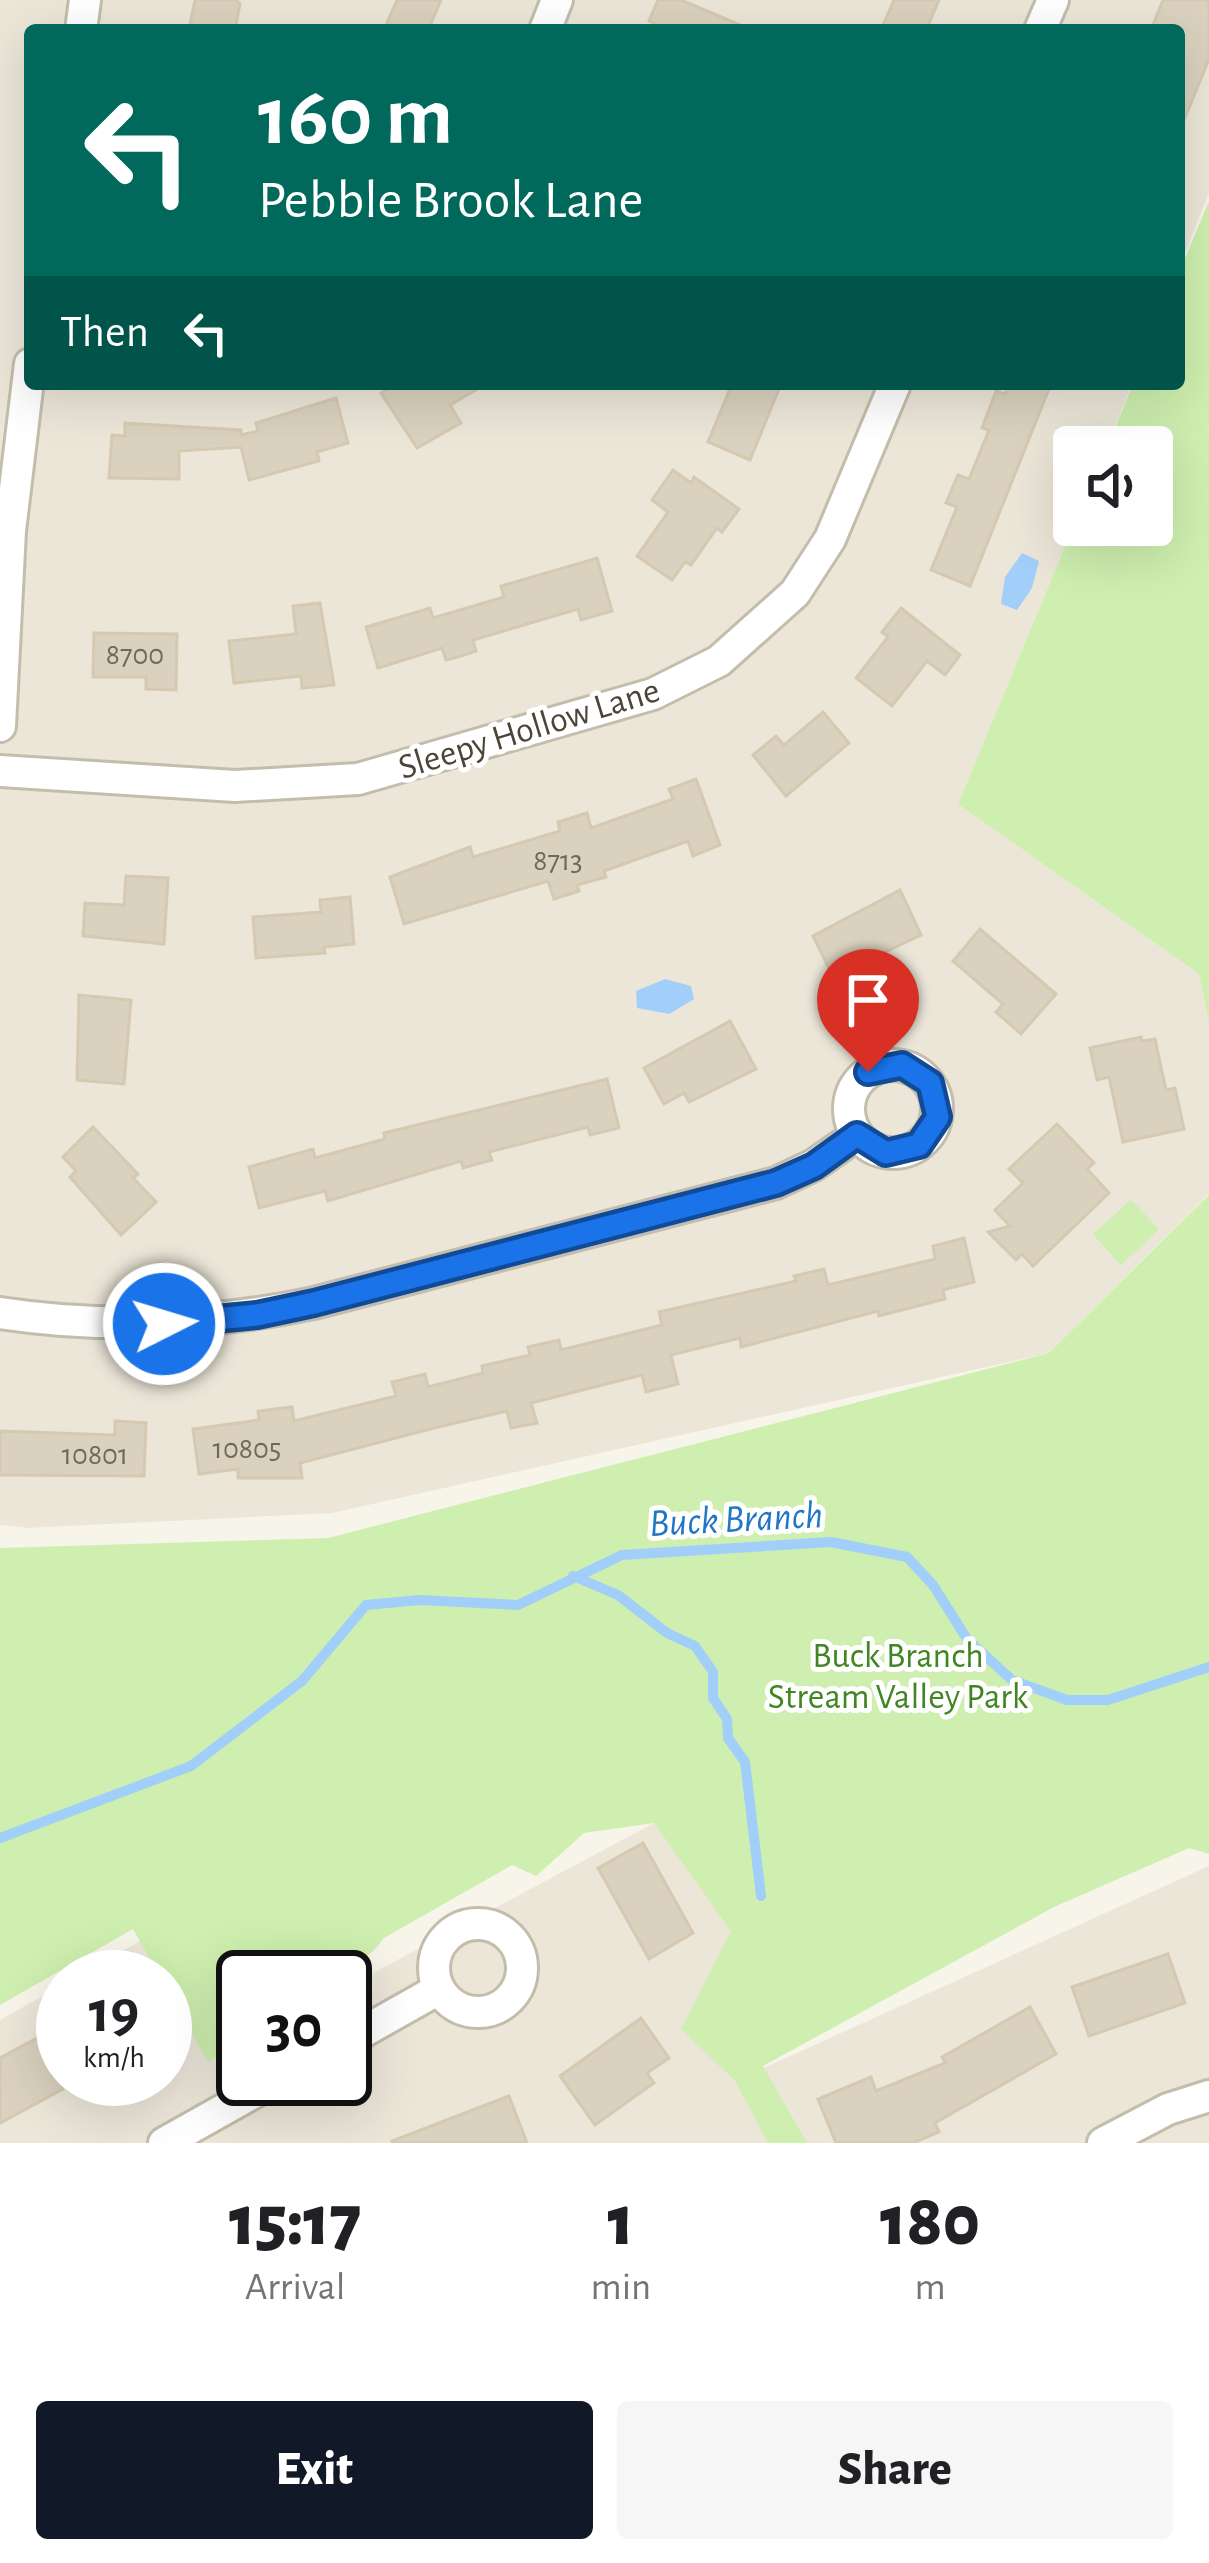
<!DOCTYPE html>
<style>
:root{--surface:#fff;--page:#f6f6f6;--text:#202124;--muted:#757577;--accent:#111827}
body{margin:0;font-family:"Alegreya Sans",sans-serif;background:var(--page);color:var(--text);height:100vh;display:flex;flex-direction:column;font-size:45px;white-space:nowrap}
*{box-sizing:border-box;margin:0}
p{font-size:39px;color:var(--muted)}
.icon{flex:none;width:66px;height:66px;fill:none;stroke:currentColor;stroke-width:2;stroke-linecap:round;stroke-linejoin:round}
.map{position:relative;height:2143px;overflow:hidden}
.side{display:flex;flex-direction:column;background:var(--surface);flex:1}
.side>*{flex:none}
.banner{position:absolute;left:24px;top:24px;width:1161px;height:366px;border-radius:12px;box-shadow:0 12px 48px #0002;background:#00695c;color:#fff;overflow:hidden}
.controls{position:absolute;left:1053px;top:426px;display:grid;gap:24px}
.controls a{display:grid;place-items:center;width:120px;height:120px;border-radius:12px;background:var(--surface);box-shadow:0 12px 48px #0002;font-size:60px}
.speed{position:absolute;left:36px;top:1950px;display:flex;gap:24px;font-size:60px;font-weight:700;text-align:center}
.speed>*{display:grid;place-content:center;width:156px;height:156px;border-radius:50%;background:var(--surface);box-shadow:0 12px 48px #0002;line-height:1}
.speed small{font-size:30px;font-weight:400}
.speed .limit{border:6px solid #111;border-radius:18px;background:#fff;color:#111}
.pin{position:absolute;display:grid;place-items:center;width:102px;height:102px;color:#fff;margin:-123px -51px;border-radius:50% 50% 50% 0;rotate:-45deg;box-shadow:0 0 12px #0007}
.pin .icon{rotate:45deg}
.me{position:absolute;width:132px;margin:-66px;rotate:85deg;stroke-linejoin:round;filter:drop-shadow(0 0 9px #0008)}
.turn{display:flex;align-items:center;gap:42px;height:252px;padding:0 36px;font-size:54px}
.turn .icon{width:156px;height:156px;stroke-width:2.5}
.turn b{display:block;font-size:84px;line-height:102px}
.then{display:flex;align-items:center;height:114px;padding:0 36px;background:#0003;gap:24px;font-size:45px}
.eta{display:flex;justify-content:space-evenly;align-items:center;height:204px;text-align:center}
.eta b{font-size:72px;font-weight:800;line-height:84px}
.button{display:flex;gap:24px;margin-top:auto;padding:24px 36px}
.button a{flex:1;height:138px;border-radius:12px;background:var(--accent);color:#fff;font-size:48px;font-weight:800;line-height:138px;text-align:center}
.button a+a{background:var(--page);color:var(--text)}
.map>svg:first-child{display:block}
.residential{fill:#ebe6d8}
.green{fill:#ceefaf}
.water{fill:#a1cff9}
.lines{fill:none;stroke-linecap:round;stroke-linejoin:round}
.stream{stroke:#a1cff9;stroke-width:10}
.building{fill:#dad1be;stroke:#d5cab1;stroke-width:3}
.minor-casing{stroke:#c4bdab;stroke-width:36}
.minor{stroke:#fff;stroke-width:30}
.route-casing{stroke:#114b97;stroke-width:30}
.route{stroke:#1a73e8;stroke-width:21}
.labels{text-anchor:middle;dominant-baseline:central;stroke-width:10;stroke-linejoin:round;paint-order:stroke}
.number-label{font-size:30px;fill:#706859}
.street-label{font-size:36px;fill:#4c4537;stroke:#fff}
.park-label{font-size:36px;fill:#418622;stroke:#fff}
.water-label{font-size:39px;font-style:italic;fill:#2276c6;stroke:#fff}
</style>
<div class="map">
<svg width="1209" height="2143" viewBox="0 0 1209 2143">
<rect width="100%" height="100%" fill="#f7f4ea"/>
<g class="residential">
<polygon points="0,0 1209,0 1209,193 1179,268 1179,30 30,30 30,384 1132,384 1106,447 1074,447 1074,525 958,804 1199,974 1209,1022 1209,1194 1049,1353 332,1513 28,1528 0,1525"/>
<polygon points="654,1823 733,1928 735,2081 1209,1866 1209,2143 0,2143 0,2020 63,1985 63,2079 165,2079 165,1985 208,2061 243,2043 243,2079 345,2079 345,1988"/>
<polygon points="140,1941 160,1977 77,1977"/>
</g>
<g class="green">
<polygon points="1209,201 1209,1022 1199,974 958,804 1074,525 1152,525 1152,447 1107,447 1133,384 1179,384 1179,273"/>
<path d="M1209 1195V1854L1189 1848 1054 1907 763 2066 807 2143H768L735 2081 681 2029 731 1931 654 1823 584 1833 536 1876 512 1865 384 1938C346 1989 300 1977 243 1977V2039L208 2062 165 1986V1977H160L133 1929 0 2005V1548L328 1538 1049 1353Z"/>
<polygon points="1131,1200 1159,1229 1121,1265 1093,1234"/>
</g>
<g class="water">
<polygon points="1022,553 1039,561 1032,588 1017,610 1001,604 1005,577"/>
<polygon points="665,979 691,986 694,999 669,1014 637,1008 636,991"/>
</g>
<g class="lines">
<g class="stream">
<polyline points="573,1576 618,1595 667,1633 695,1646 713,1672 713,1698 727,1719 728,1738 745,1762 761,1896"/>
<polyline points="0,1838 191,1766 302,1681 366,1605 420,1600 518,1605 622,1555 831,1542 907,1557 933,1585 967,1639 1012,1680 1067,1700 1108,1700 1209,1667"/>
</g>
</g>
<g class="building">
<polygon points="195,0 236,0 240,4 235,30 189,30"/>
<polygon points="397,0 441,0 428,30 384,30"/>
<polygon points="658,0 681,0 752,30 651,30 654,23 649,21"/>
<polygon points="894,0 939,0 926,30 881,30"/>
<polygon points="1163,0 1209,0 1209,59 1180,130 1179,30 1151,30"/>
<polygon points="396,384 486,384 450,405 461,423 417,448 381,393"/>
<polygon points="732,384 781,384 750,460 708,442"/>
<polygon points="1008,384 1051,384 970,586 931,570 957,507 946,503 958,475 969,479 989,430 982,428 996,391 1005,394"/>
<polygon points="336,398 348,443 317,452 319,461 249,480 241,447 179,451 179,479 109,478 112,435 125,436 125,423 241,430 241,435 258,431 256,423"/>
<polygon points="673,470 691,483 694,477 739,509 722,532 717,528 691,565 685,562 672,580 637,556 668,512 652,500"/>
<polygon points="597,558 612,611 581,620 578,609 473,640 476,651 461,656 446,660 442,648 378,668 366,627 430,608 433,618 504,597 501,586"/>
<polygon points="320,603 334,685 302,688 301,676 234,683 229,641 296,634 293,606"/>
<polygon points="901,608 960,655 945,675 927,661 892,706 856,678 888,637 882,632"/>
<polygon points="94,633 177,634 176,690 146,689 146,677 93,677"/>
<polygon points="823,712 849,743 786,796 753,755 776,736 784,745"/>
<polygon points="696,779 720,845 693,856 688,841 604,871 606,877 577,885 579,891 554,899 548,881 404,924 390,877 470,847 473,857 560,831 558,822 587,813 591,828 673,799 669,789"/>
<polygon points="126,876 168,878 164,944 83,936 85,903 124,905"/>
<polygon points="900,890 921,935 860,964 863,970 836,983 813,936"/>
<polygon points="350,897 354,944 324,947 325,953 256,958 253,917 321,912 320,900"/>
<polygon points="980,929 1056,994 1021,1034 996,1012 1003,1004 953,961"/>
<polygon points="79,995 131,1000 124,1084 77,1080"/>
<polygon points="730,1021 756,1069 689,1102 684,1093 664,1104 644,1068"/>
<polygon points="1141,1037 1142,1041 1155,1039 1166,1090 1175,1088 1184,1129 1123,1142 1109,1077 1097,1080 1090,1048"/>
<polygon points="607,1079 619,1128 590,1135 588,1127 489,1152 492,1160 463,1168 461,1161 328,1201 325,1191 259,1208 249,1167 313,1149 315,1158 385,1139 384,1133"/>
<polygon points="1057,1124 1094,1163 1087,1169 1109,1193 1033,1266 1022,1254 1016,1260 988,1232 1010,1226 995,1210 1023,1183 1009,1169"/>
<polygon points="93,1127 138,1174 133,1178 156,1202 121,1235 70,1177 76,1171 63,1157"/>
<polygon points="964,1238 974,1282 943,1290 945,1299 879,1316 878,1311 741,1347 740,1338 671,1355 678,1384 646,1392 642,1375 531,1403 537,1423 511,1428 507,1411 438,1427 300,1463 302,1478 238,1478 238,1469 199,1474 193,1429 259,1420 258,1411 292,1407 294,1421 396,1396 392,1382 425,1374 428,1387 483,1373 482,1366 530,1355 528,1347 559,1340 561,1350 662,1325 659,1312 796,1281 794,1276 824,1269 828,1285 935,1259 933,1246"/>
<polygon points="115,1421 146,1423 144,1476 0,1475 0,1431 115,1435"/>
<polygon points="643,1843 693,1933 649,1959 598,1868"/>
<polygon points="1168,1954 1185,2003 1089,2036 1072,1987"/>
<polygon points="1030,2007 1056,2054 935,2123 939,2132 913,2143 836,2143 818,2099 871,2077 876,2091 945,2063 942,2057"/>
<polygon points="641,2018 669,2058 647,2073 654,2083 595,2125 560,2076"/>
<polygon points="63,2024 63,2089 0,2123 0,2058"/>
<polygon points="509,2096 527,2143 392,2143 392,2141"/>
</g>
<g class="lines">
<g class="minor-casing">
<g id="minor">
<polyline points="81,30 85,0"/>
<polyline points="545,30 557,0"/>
<polyline points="1040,30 1053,0"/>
<polyline points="0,726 10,531 30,364"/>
<polyline points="0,771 235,786 358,779 653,694 719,661 795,593 830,539 895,384"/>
<circle cx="893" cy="1109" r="44"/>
<path d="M0 1313C106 1329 209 1325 314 1303L776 1183 814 1165 857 1135"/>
<circle cx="478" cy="1968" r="44"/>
<polyline points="345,2042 439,1989"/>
<polyline points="164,2143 278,2079"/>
<polyline points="1103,2143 1168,2109 1209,2096"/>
</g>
</g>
<use href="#minor" class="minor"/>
</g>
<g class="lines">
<g class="route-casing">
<polyline id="route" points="164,1324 257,1315 314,1303 776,1183 814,1166 857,1135 886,1153 919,1145 938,1117 930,1083 902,1065 868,1072"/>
</g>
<use href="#route" class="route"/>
</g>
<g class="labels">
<g class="number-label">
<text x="135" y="655">8700</text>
<text x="558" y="861">8713</text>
<text x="247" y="1449">10805</text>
<text x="95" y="1455">10801</text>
</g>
<g class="street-label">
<text transform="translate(529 729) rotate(-17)">Sleepy Hollow Lane</text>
</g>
<g class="park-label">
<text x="898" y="1656">Buck Branch<tspan x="898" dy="41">Stream Valley Park</tspan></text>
</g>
<g class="water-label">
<text transform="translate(736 1520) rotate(-3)">Buck Branch</text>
</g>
</g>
</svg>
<div class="controls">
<a><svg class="icon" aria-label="sound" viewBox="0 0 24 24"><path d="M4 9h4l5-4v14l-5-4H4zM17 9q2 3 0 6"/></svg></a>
</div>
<div class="speed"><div>19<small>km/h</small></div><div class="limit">30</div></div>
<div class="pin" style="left:868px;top:1072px;background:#d93025"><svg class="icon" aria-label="arrive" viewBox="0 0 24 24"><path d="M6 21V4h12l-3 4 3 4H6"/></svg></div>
<svg class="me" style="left:164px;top:1324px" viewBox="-20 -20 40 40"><circle r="17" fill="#1a73e8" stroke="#fff" stroke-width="3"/><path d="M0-11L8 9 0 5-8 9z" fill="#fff"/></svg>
<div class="banner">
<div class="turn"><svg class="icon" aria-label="left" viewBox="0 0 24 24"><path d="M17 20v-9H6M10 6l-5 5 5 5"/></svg><div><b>160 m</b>Pebble Brook Lane</div></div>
<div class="then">Then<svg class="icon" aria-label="left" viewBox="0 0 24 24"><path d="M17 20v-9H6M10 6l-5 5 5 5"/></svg></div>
</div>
</div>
<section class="side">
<div class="eta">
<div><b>15:17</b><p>Arrival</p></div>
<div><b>1</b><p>min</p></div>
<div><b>180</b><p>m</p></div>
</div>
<div class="button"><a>Exit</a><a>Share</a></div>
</section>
